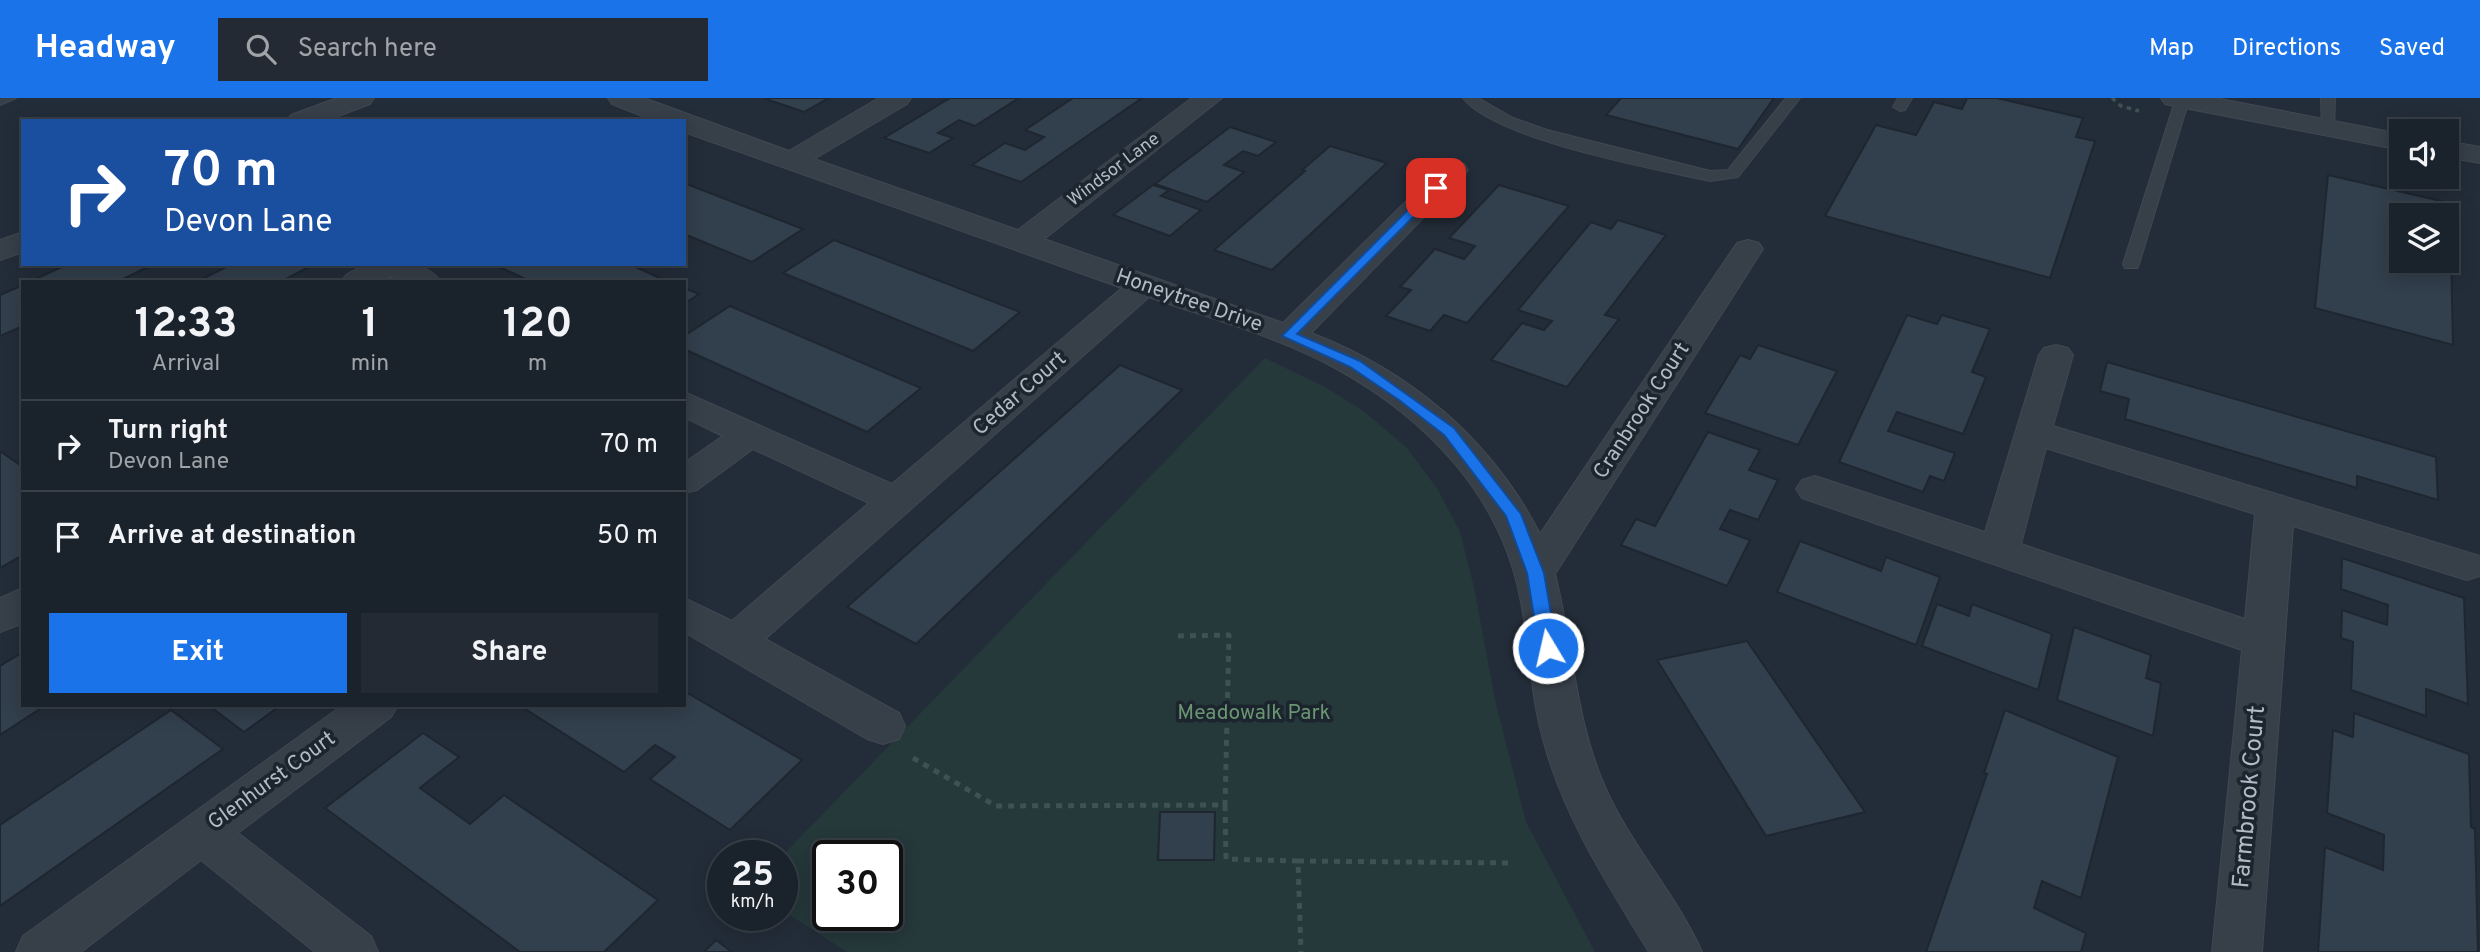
<!DOCTYPE html>
<style>
:root{--surface:#1a222b;--page:#232a33;--text:#f1f3f6;--muted:#9fa4a9;--line:#383f47;--accent:#1a73e8}
body{margin:0;font-family:Overpass,sans-serif;background:var(--page);color:var(--text);height:100vh;display:flex;flex-direction:column;font-size:26px;white-space:nowrap}
*{box-sizing:border-box;margin:0}
p{font-size:23px;color:var(--muted)}
.icon{flex:none;width:38px;height:38px;fill:none;stroke:currentColor;stroke-width:2;stroke-linecap:round;stroke-linejoin:round}
.map{position:relative;flex:1;overflow:hidden}
.sheet{position:absolute;left:21px;top:182px;width:665px;height:427px;display:flex;flex-direction:column;background:var(--surface);border-radius:0px;box-shadow:0 4px 18px #0003,0 0 0 2px var(--line)}
.sheet>*{flex:none}
.top-card{position:absolute;left:21px;top:21px;width:665px;height:147px;border-radius:0px;box-shadow:0 4px 18px #0003,0 0 0 2px var(--line);background:#1a4fa0;color:#fff;overflow:hidden}
.buttons{position:absolute;left:2389px;top:21px;display:grid;gap:14px}
.buttons a{display:grid;place-items:center;width:70px;height:70px;border-radius:0px;background:var(--surface);box-shadow:0 4px 18px #0003,0 0 0 2px var(--line);font-size:35px}
.speed{position:absolute;left:707px;top:742px;display:flex;gap:14px;font-size:35px;font-weight:700;text-align:center}
.speed>*{display:grid;place-content:center;width:91px;height:91px;border-radius:50%;background:var(--surface);box-shadow:0 4px 18px #0003,0 0 0 2px var(--line);line-height:1}
.speed small{font-size:18px;font-weight:400}
.speed .limit{border:4px solid #111;border-radius:10px;background:#fff;color:#111}
.pin{position:absolute;display:grid;place-items:center;width:60px;height:60px;color:#fff;margin:-30px;border-radius:14px;box-shadow:0 4px 10px #0006}
.me{position:absolute;width:77px;margin:-38px;rotate:351deg;stroke-linejoin:round;filter:drop-shadow(0 0 5px #0008)}
.turn{display:flex;align-items:center;gap:24px;height:147px;padding:0 28px;font-size:32px}
.turn .icon{width:91px;height:91px;stroke-width:2.5}
.turn b{display:block;font-size:49px;line-height:60px}
.eta{display:flex;justify-content:space-evenly;align-items:center;height:119px;text-align:center}
.eta b{font-size:42px;font-weight:700;line-height:49px}
.cta{display:flex;gap:14px;margin-top:auto;padding:14px 28px}
.cta a{flex:1;height:80px;border-radius:0px;background:var(--accent);color:#fff;font-size:28px;font-weight:700;line-height:80px;text-align:center}
.cta a+a{background:var(--page);color:var(--text)}
ul{padding:0;list-style:none}
li{display:flex;align-items:center;gap:21px;height:91px;padding:0 28px;border-top:2px solid var(--line)}
li div{flex:1}
li b{display:block;font-size:26px}
li em{font-style:normal}
header{display:flex;align-items:center;gap:42px;box-sizing:border-box;height:98px;padding:0 35px;background:var(--accent);color:#fff}
header strong{font-size:33px}
nav{display:flex;gap:38px;margin-inline-start:auto;font-size:24px}
.search{width:490px;height:63px;background:var(--page);display:flex;align-items:center;gap:18px;box-sizing:border-box;padding:0 24px;border-radius:0px;color:var(--muted);font-size:26px}
.map>svg:first-child{display:block}
.green{fill:#25383a;fill-rule:evenodd}
.building{fill:#323f4c;stroke:#1e2630;stroke-width:2;fill-rule:evenodd}
.lines{fill:none;stroke-linecap:round;stroke-linejoin:round}
.service-casing{stroke:#404852;stroke-width:2}
.minor-casing{stroke:#404852;stroke-width:2}
.path-far1{stroke:#3e5252;stroke-width:3.5;stroke-dasharray:4.5 4.5;stroke-linecap:butt}
.path{stroke:#3e5252;stroke-width:5;stroke-dasharray:6 6;stroke-linecap:butt}
.service{fill:#373f49;fill-rule:evenodd}
.minor{fill:#373f49;fill-rule:evenodd}
.route{fill:#1a73e8;stroke:#114b97;stroke-width:2}
.labels{text-anchor:middle;dominant-baseline:central;stroke-width:7;stroke-linejoin:round;paint-order:stroke}
.far-street-label{font-size:18px;fill:#b2bac5;stroke:#1c242e}
.street-label{font-size:21px;fill:#b2bac5;stroke:#1c242e}
.park-label{font-size:21px;fill:#6a9572;stroke:#1c242e}
.near-street-label{font-size:24px;fill:#b2bac5;stroke:#1c242e}
</style>
<header>
<strong>Headway</strong>
<div class="search"><svg class="icon" aria-label="search" viewBox="0 0 24 24"><circle cx="10" cy="10" r="6"/><path d="M15 15l6 6"/></svg>Search here</div>
<nav><a>Map</a><a>Directions</a><a>Saved</a></nav>
</header>
<div class="map">
<svg width="2480" height="854" viewBox="0 0 2480 854">
<rect width="100%" height="100%" fill="#232d39"/>
<path class="green" d="M1265 260 1325 289 1365 314 1408 351 1438 392 1460 434 1474 489 1495 602 1526 724 1595 854H847L782 812V758ZM828 758H887V817H828Z"/>
<g class="building">
<polygon points="763,0 829,0 804,14"/>
<polygon points="950,0 1019,0 975,28 959,22 938,35 953,40 929,55 884,40"/>
<polygon points="1073,0 1142,0 1021,84 972,67 1005,45 1025,52 1044,39 1025,32"/>
<polygon points="1621,0 1774,0 1738,51 1606,17"/>
<polygon points="1967,0 1997,0 2083,20 2076,39 2095,43 2050,180 1825,118 1876,27 1916,37 1934,4 1962,11"/>
<polygon points="1230,29 1276,44 1258,58 1243,53 1224,67 1244,74 1207,104 1155,86"/>
<polygon points="1330,48 1387,65 1272,172 1214,152 1305,73 1302,72"/>
<path d="M2328 77 2450 105 2453 247 2315 210ZM2401 117H2446V163H2401Z"/>
<polygon points="684,85 803,131 752,164 684,136"/>
<polygon points="1153,87 1169,92 1161,98 1201,112 1170,138 1113,117"/>
<polygon points="1499,87 1569,108 1467,225 1444,217 1430,233 1386,218 1411,192 1400,189 1435,151 1464,161 1475,148 1449,140"/>
<polygon points="1618,122 1666,137 1605,217 1619,221 1567,289 1491,262 1522,225 1544,232 1552,223 1518,212 1591,124 1611,131"/>
<polygon points="834,142 1020,214 973,253 783,175"/>
<polygon points="68,166 154,166 117,184 29,184"/>
<polygon points="232,166 315,166 280,184 196,184"/>
<polygon points="493,166 629,166 669,184 532,184"/>
<polygon points="23,187 23,228 0,238 0,197"/>
<polygon points="684,190 699,196 684,206"/>
<polygon points="730,208 921,290 867,334 684,251 684,238"/>
<polygon points="1907,217 1937,226 1942,217 1990,231 1972,274 1986,279 1963,336 1897,314 1888,333 1955,355 1944,383 1930,378 1923,394 1839,364"/>
<polygon points="1758,247 1837,273 1798,347 1705,315 1740,257 1750,261"/>
<polygon points="2107,264 2436,359 2438,402 2357,378 2357,390 2125,321 2129,301 2100,293"/>
<polygon points="1120,267 1182,292 916,546 847,509"/>
<polygon points="1708,334 1760,352 1749,372 1778,382 1758,422 1730,412 1720,431 1750,442 1727,488 1621,447 1636,421 1655,428"/>
<polygon points="0,353 23,369 23,457 0,470"/>
<polygon points="1800,443 1881,473 1886,459 1940,479 1916,547 1777,494"/>
<polygon points="2342,460 2464,500 2468,606 2426,591 2426,618 2351,592 2353,544 2341,540 2342,512 2387,527 2388,507 2341,491"/>
<polygon points="1937,506 1969,518 1972,506 2052,536 2038,592 1922,548"/>
<polygon points="2074,529 2151,557 2146,580 2161,585 2153,638 2057,602"/>
<polygon points="1747,543 1865,714 1766,738 1657,562"/>
<polygon points="23,554 23,607 46,607 0,637 0,568"/>
<polygon points="684,593 802,662 730,732 650,681 675,659 655,647 624,674 519,607 684,607"/>
<polygon points="208,607 281,607 244,634"/>
<polygon points="171,612 223,651 0,808 0,727"/>
<polygon points="2005,612 2118,659 2081,800 2042,783 2034,810 2086,835 2081,854 1926,854 1987,676 1984,675"/>
<polygon points="2354,615 2469,656 2471,729 2475,731 2478,854 2318,854 2325,749 2383,772 2384,737 2327,715 2333,632 2353,639"/>
<polygon points="423,635 459,659 420,690 470,726 504,697 658,802 604,854 520,854 325,710"/>
<polygon points="1160,714 1215,714 1214,762 1158,762"/>
<polygon points="716,842 732,854 704,854"/>
</g>
<g class="lines">
<g class="service-casing">
<g id="service">
<polygon points="0,0 16,0 0,7"/>
<path d="M1463 0H1478L1513 20 1547 32 1710 73 1728 72 1786 0H1800L1738 79 1710 83C1655 71 1496 42 1463 0Z"/>
<polygon points="1898,0 1912,0 1905,12 1900,13 1893,9"/>
<polygon points="2176,0 2189,2 2139,166 2137,170 2125,170 2123,166"/>
<polygon points="2321,0 2335,0 2334,34 2324,34 2322,31"/>
</g>
</g>
<g class="minor-casing">
<g id="minor">
<polygon points="337,0 374,0 370,6 325,23 287,23 291,17"/>
<path d="M608 0H644L789 53 879 0H911L907 6 814 61 1018 132 1192 0H1222L1044 141 1283 225 1444 66 1454 64 1464 66 1468 72 1464 78 1311 235C1410 273 1491 341 1540 436L1737 145 1748 142 1759 145 1763 151 1555 476C1573 547 1575 621 1605 689 1631 748 1676 796 1702 854H1649C1608 787 1563 718 1543 641 1530 595 1530 546 1520 499 1500 397 1426 320 1337 271 1280 239 1211 221 1149 199L765 541 899 615 905 628 899 641 883 646 867 641 684 534V500L732 523 869 405 753 351 697 392 684 395V365L723 338 684 319V294L892 386 1122 190 684 34V23H655L612 6Z"/>
<polygon points="2161,0 2215,0 2401,36 2401,52 2174,8 2165,6"/>
<polygon points="2446,43 2480,49 2480,65 2446,59"/>
<polygon points="23,134 23,154 0,162 0,142"/>
<path d="M366 166C391 166 425 160 441 184H400L390 178 380 184H341L346 177Z"/>
<path d="M2056 247 2068 250 2073 257 2053 328 2480 458V478L2467 482 2293 428 2262 854H2212L2242 552 1802 400 1796 391 1802 382 1815 378 1985 434 2039 257 2044 250ZM2046 350 2255 416 2245 521 2021 446Z"/>
<polygon points="23,490 23,525 0,534 0,500"/>
<polygon points="343,607 398,607 391,619 238,735 371,838 378,854 315,854 201,762 81,854 16,854 23,838"/>
</g>
</g>
<polyline class="path-far1" points="2112,0 2121,8 2139,13"/>
<g class="path">
<polyline points="913,660 996,708 1225,707 1229,537 1174,538"/>
<polyline points="1225,707 1226,761 1298,763 1301,854"/>
<polyline points="1298,763 1514,765"/>
</g>
<use href="#service" class="service"/>
<use href="#minor" class="minor"/>
</g>
<polygon class="route" points="1432,88 1442,90 1297,236 1360,263 1454,330 1521,416 1544,475 1557,550 1548,557 1539,550 1527,475 1506,418 1444,337 1399,302 1350,269 1282,238"/>
<g class="labels">
<g class="far-street-label">
<text transform="translate(1114 72) rotate(-37)">Windsor Lane</text>
</g>
<g class="street-label">
<text transform="translate(1189 203) rotate(19)">Honeytree Drive</text>
<text transform="translate(1020 296) rotate(-41)">Cedar Court</text>
<text transform="translate(1642 313) rotate(-57)">Cranbrook Court</text>
<text transform="translate(272 683) rotate(-36)">Glenhurst Court</text>
</g>
<g class="park-label">
<text x="1254" y="615">Meadowalk Park</text>
</g>
<g class="near-street-label">
<text transform="translate(2250 699) rotate(-85)">Farmbrook Court</text>
</g>
</g>
</svg>
<div class="buttons">
<a><svg class="icon" aria-label="sound" viewBox="0 0 24 24"><path d="M4 9h4l5-4v14l-5-4H4zM17 9q2 3 0 6"/></svg></a>
<a><svg class="icon" aria-label="layers" viewBox="0 0 24 24"><path d="M12 4l9 5-9 5-9-5zM3 14l9 5 9-5"/></svg></a>
</div>
<div class="speed"><div>25<small>km/h</small></div><div class="limit">30</div></div>
<div class="pin" style="left:1436px;top:90px;background:#d93025"><svg class="icon" aria-label="arrive" viewBox="0 0 24 24"><path d="M6 21V4h12l-3 4 3 4H6"/></svg></div>
<svg class="me" style="left:1548px;top:550px" viewBox="-20 -20 40 40"><circle r="17" fill="#1a73e8" stroke="#fff" stroke-width="3"/><path d="M0-11L8 9 0 5-8 9z" fill="#fff"/></svg>
<div class="top-card">
<div class="turn"><svg class="icon" aria-label="right" viewBox="0 0 24 24"><path d="M7 20v-9h11M14 6l5 5-5 5"/></svg><div><b>70 m</b>Devon Lane</div></div>
</div>
<section class="sheet">
<div class="eta">
<div><b>12:33</b><p>Arrival</p></div>
<div><b>1</b><p>min</p></div>
<div><b>120</b><p>m</p></div>
</div>
<ul>
<li><svg class="icon" aria-label="right" viewBox="0 0 24 24"><path d="M7 20v-9h11M14 6l5 5-5 5"/></svg><div><b>Turn right</b><p>Devon Lane</p></div><em>70 m</em></li>
<li><svg class="icon" aria-label="arrive" viewBox="0 0 24 24"><path d="M6 21V4h12l-3 4 3 4H6"/></svg><div><b>Arrive at destination</b></div><em>50 m</em></li>
</ul>
<div class="cta"><a>Exit</a><a>Share</a></div>
</section>
</div>
